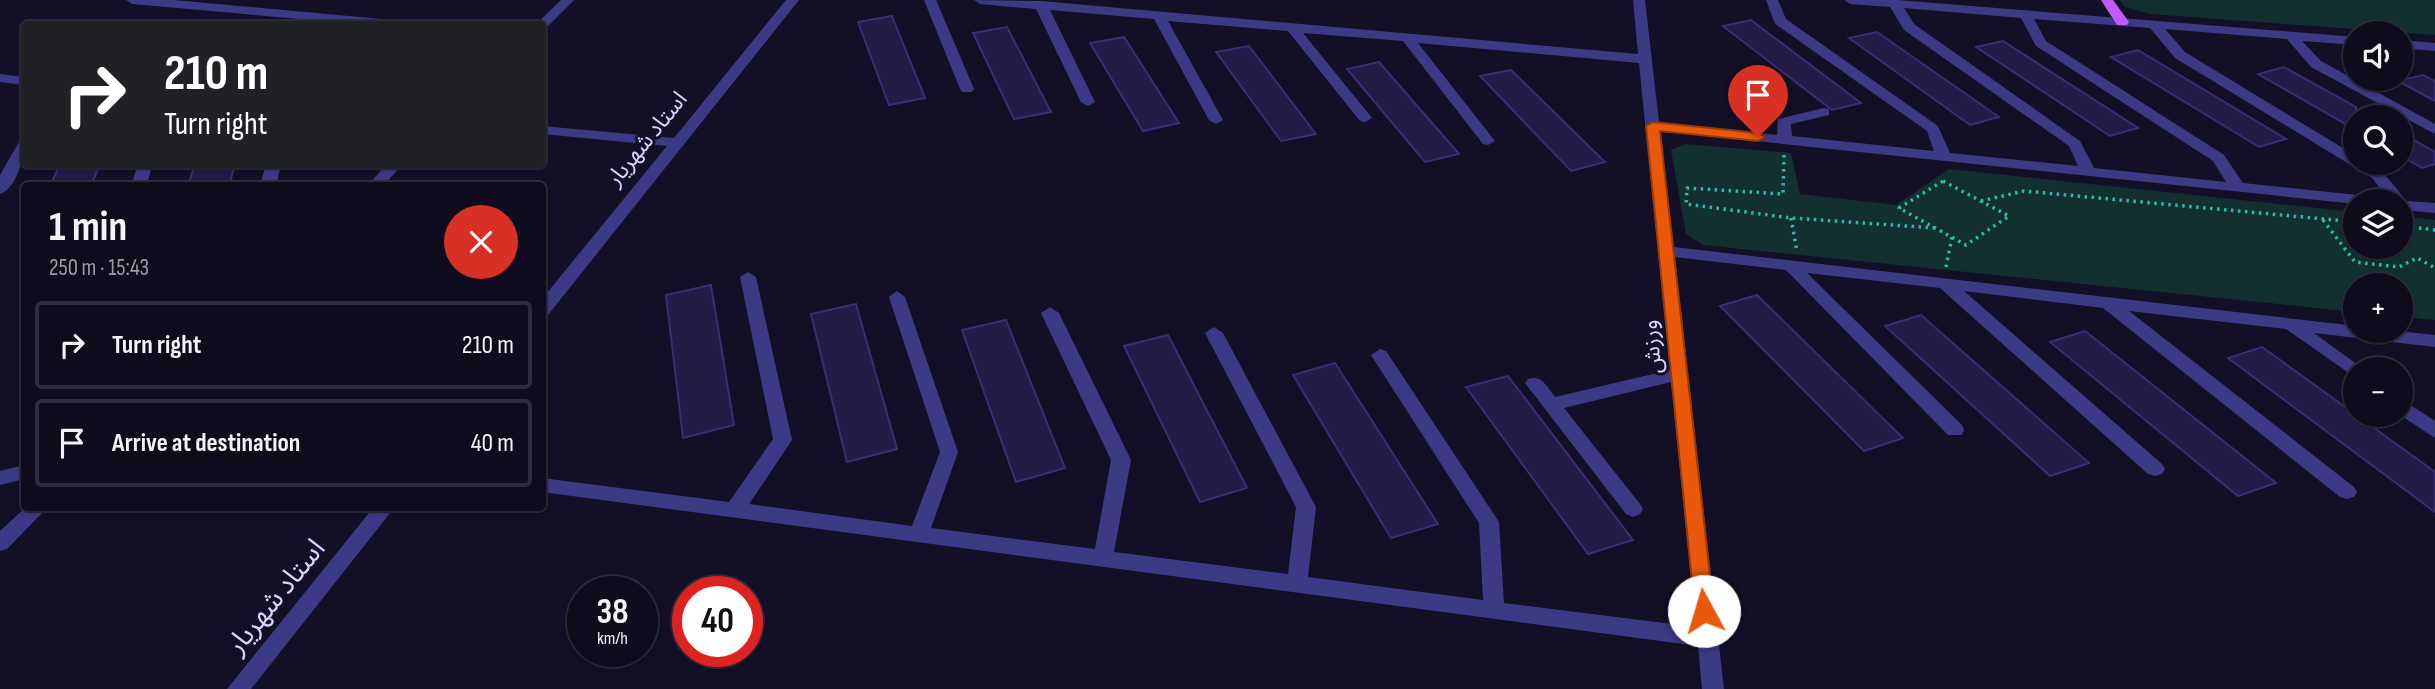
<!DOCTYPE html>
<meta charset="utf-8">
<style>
:root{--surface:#0e0b1c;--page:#171425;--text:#f1f3f6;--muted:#9b9ba3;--line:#2e2b3b}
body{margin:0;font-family:"Sofia Sans Condensed","Noto Sans Arabic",sans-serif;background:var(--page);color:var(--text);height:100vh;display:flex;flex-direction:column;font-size:26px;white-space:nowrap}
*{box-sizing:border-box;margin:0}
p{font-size:23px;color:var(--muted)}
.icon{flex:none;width:38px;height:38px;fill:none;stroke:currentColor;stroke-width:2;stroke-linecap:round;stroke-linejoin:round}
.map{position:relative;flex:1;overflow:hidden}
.sheet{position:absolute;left:21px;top:182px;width:525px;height:329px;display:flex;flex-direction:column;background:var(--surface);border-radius:7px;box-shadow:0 2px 5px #0004,0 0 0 2px var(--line)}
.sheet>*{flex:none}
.banner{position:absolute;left:21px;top:21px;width:525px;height:147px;border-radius:7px;box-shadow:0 2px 5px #0004,0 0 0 2px var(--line);background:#202124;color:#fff;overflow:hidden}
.controls{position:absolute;left:2343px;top:21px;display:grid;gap:14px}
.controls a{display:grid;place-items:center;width:70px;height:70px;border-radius:50%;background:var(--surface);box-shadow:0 2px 5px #0004,0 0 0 2px var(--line);font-size:35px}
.speed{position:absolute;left:567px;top:576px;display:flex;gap:14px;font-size:35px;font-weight:700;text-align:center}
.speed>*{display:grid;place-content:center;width:91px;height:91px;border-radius:50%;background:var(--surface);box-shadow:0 2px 5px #0004,0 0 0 2px var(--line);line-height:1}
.speed small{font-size:18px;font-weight:400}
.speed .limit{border:10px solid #d22;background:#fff;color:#111}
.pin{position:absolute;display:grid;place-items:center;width:60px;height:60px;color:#fff;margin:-72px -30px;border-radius:50% 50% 50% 0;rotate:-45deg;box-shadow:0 0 7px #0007}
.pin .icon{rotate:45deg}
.me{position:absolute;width:77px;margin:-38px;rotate:354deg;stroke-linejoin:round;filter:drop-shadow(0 0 5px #0008)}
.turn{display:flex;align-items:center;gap:24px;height:147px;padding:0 28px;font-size:32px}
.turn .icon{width:91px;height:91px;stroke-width:2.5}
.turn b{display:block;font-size:49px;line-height:60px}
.round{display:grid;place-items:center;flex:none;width:74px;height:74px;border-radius:37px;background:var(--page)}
.head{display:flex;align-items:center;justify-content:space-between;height:119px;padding:0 28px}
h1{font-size:42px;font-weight:700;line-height:52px}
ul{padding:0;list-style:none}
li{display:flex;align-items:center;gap:21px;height:88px;margin:0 14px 10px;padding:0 14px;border:4px solid var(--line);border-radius:7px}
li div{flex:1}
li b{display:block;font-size:26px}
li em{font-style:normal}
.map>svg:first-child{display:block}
.green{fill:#12302f}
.building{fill:#241b47;stroke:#3b2d73;stroke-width:2}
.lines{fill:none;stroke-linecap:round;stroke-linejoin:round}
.path{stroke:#2fb8b0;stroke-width:3.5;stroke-dasharray:2.5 4.5;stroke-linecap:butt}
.minor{fill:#3d3a85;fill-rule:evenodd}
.major{fill:#c25bff;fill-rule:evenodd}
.route{fill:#ea580c;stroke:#983908;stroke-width:2}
.labels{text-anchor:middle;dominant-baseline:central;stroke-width:6;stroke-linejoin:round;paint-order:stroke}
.street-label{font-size:23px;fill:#d9d4ff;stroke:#130f26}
.near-street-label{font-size:28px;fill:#d9d4ff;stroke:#130f26}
</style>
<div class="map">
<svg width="2435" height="689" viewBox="0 0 2435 689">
<rect width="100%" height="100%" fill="#130f26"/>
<g class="green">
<polygon points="2120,0 2435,0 2435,35 2150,14 2125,7"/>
<polygon points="1685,144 1791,153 1800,194 1896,205 1949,169 2355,212 2356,247 2401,247 2401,216 2435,220 2435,320 2401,317 2401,285 2356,285 2355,312 1703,245 1686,234 1671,150"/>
</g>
<g class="building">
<polygon points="892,16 925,98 889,105 858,22"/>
<polygon points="1751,20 1861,103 1832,110 1723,26"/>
<polygon points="1007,27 1051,112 1014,119 973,33"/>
<polygon points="1877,32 1999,117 1970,125 1849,38"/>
<polygon points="1124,37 1179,123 1143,131 1090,43"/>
<polygon points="2003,41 2138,128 2110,136 1976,47"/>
<polygon points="1249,46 1316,134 1281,141 1216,52"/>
<polygon points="2138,50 2286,139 2259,147 2111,57"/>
<polygon points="1379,62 1459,154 1425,162 1347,69"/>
<polygon points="2284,67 2356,107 2356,130 2258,74"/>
<polygon points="1511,70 1605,162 1571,171 1480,76"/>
<polygon points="2423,75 2435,81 2435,101 2398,81"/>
<polygon points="2401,133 2435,152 2435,164 2422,168 2401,156"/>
<polygon points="60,164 100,164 91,186 50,186"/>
<polygon points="195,164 235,164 229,186 188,186"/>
<polygon points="711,285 734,425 683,438 666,295"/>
<polygon points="1757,295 1903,438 1864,451 1720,306"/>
<polygon points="856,304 897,449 847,462 811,314"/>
<polygon points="1921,315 2089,463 2050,476 1885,326"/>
<polygon points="1006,320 1065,468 1016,482 962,330"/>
<polygon points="2085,331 2276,483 2238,496 2050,342"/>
<polygon points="1168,335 1247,488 1200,502 1124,346"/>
<polygon points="2262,347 2435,472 2435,512 2228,358"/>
<polygon points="1335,363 1438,524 1391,538 1293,375"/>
<polygon points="1508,376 1633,540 1588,554 1466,387"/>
</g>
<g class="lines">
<g class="path">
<polyline points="1784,155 1783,194 1687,188 1686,204 1791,218 1935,228"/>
<polygon points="1943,181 2009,216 1966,245 1899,208"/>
<polyline points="1981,201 2024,191 2356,222"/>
<polyline points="1791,218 1797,252"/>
<polyline points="2323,220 2355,262 2399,267 2417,258 2435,268"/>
<polyline points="2401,226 2412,227 2410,222"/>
<polyline points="2412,227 2435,230"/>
<polyline points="1946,267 1952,237"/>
</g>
<g class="minor">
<polygon points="126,0 174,0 392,20 399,24 355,24 132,4"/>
<polygon points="561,0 574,0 547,27 536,24"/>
<polygon points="786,0 799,0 548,315 542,317 542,299 667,146 542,134 542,126 674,138"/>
<polygon points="924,0 936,0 974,89 972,92 962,92 960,89"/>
<path d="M974 0 1041 1 1638 54 1633 0H1645L1659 122 1777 135 1778 119 1824 108 1829 109V115L1791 124 1792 136 1934 151 1927 131 1775 24 1766 0H1778L1786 19 1938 126 1950 153 2078 166 2069 146 1904 30 1890 7 1850 4 1844 0H1897L2356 37V45L2302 41 2321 61 2435 124V134L2311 67 2287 39 2165 29 2185 52 2356 156V163C2380 163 2392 183 2406 201L2435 203V213L2401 210V201H2390L2372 178 2175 58 2150 28 2034 19 2046 41 2224 155 2243 183 2367 196 2375 201H2356V204L1660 131 1674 247 2356 326V331H2398L2435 335V347L2314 333 2362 368 2356 369V378L2286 329 2129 311 2354 487 2357 492 2354 497 2347 499 2340 497 2103 308 1964 291 2162 464 2165 469 2162 474 2155 476 2148 474 1940 288 1807 273 1962 425 1964 430 1962 435H1948L1786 270 1675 257 1724 689H1702L1698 646 542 492V478L729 502 773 439 740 277 748 272 756 277 792 440 749 504 912 526 940 452 889 297 897 291 905 297 958 452 931 528 1095 549 1111 460 1041 313 1050 307 1059 313 1131 460 1114 552 1288 574 1296 507 1205 333 1214 327 1223 333 1316 507 1308 577 1483 600 1479 523 1371 355 1380 349 1386 351 1499 522 1504 603 1696 627 1671 382 1564 408 1640 504 1643 509 1640 514 1633 517 1626 514 1525 383 1528 379C1542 374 1547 387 1555 397L1670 370 1639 63 1418 43 1495 141 1488 145 1483 144 1403 41 1303 33 1372 118 1365 122 1360 121 1288 31 1168 21 1223 120 1216 124 1209 120 1154 19 1050 10 1095 102 1088 106 1081 102 1036 9 980 4ZM1904 8 2021 18 2036 46 2213 161 2226 182 2094 168 2080 141 1914 24Z"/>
<polygon points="2401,40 2435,43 2435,51 2401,48"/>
<polygon points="0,74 24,77 24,85 0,82"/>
<path d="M24 141C25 156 17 188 0 194V175L19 142Z"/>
<polygon points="138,164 153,164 146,186 131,186"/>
<polygon points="266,164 281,164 276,186 260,186"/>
<polygon points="387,164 403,164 383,186 367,186"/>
<polygon points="2401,399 2435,421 2435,438 2400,415"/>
<polygon points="24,465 24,479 0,485 0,471"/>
<polygon points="25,508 47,508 7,549 0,551 0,531"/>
<polygon points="373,508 394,508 251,689 227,689"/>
</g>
<polygon class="major" points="2101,0 2113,0 2129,22 2127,25 2117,25"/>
</g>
<polygon class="route" points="1653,122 1758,133 1765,137 1758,141 1660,131 1714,611 1711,617 1704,619 1698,617 1695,611 1646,126"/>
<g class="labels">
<g class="street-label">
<text transform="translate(647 139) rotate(-51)">استاد شهریار</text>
<text transform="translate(1652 347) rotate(-96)">ورزش</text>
</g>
<g class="near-street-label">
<text transform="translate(276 597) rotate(-51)">استاد شهریار</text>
</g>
</g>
</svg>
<div class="controls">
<a><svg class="icon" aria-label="sound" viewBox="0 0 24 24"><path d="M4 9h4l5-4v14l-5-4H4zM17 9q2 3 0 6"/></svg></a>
<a><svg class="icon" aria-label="search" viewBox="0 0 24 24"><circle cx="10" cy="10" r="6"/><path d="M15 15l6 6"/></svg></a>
<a><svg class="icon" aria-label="layers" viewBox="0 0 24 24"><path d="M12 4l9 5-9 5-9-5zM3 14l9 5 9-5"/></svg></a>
<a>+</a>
<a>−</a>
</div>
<div class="speed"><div>38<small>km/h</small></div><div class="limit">40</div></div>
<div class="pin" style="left:1758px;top:137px;background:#d93025"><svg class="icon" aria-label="arrive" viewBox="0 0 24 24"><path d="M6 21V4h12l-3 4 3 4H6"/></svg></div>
<svg class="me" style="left:1704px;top:611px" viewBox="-20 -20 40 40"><circle r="19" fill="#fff"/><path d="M0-13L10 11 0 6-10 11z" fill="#ea580c"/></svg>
<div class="banner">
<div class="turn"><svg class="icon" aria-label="right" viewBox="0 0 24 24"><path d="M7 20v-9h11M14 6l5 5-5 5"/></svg><div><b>210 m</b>Turn right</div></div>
</div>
<section class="sheet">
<div class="head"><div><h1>1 min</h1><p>250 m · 15:43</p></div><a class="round" style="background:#d93025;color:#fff"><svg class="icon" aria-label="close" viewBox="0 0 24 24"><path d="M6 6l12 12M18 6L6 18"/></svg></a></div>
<ul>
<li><svg class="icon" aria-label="right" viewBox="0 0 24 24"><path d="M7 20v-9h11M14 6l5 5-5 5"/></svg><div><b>Turn right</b></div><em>210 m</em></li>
<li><svg class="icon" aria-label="arrive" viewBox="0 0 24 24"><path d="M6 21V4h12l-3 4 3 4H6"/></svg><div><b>Arrive at destination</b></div><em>40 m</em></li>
</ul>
</section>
</div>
